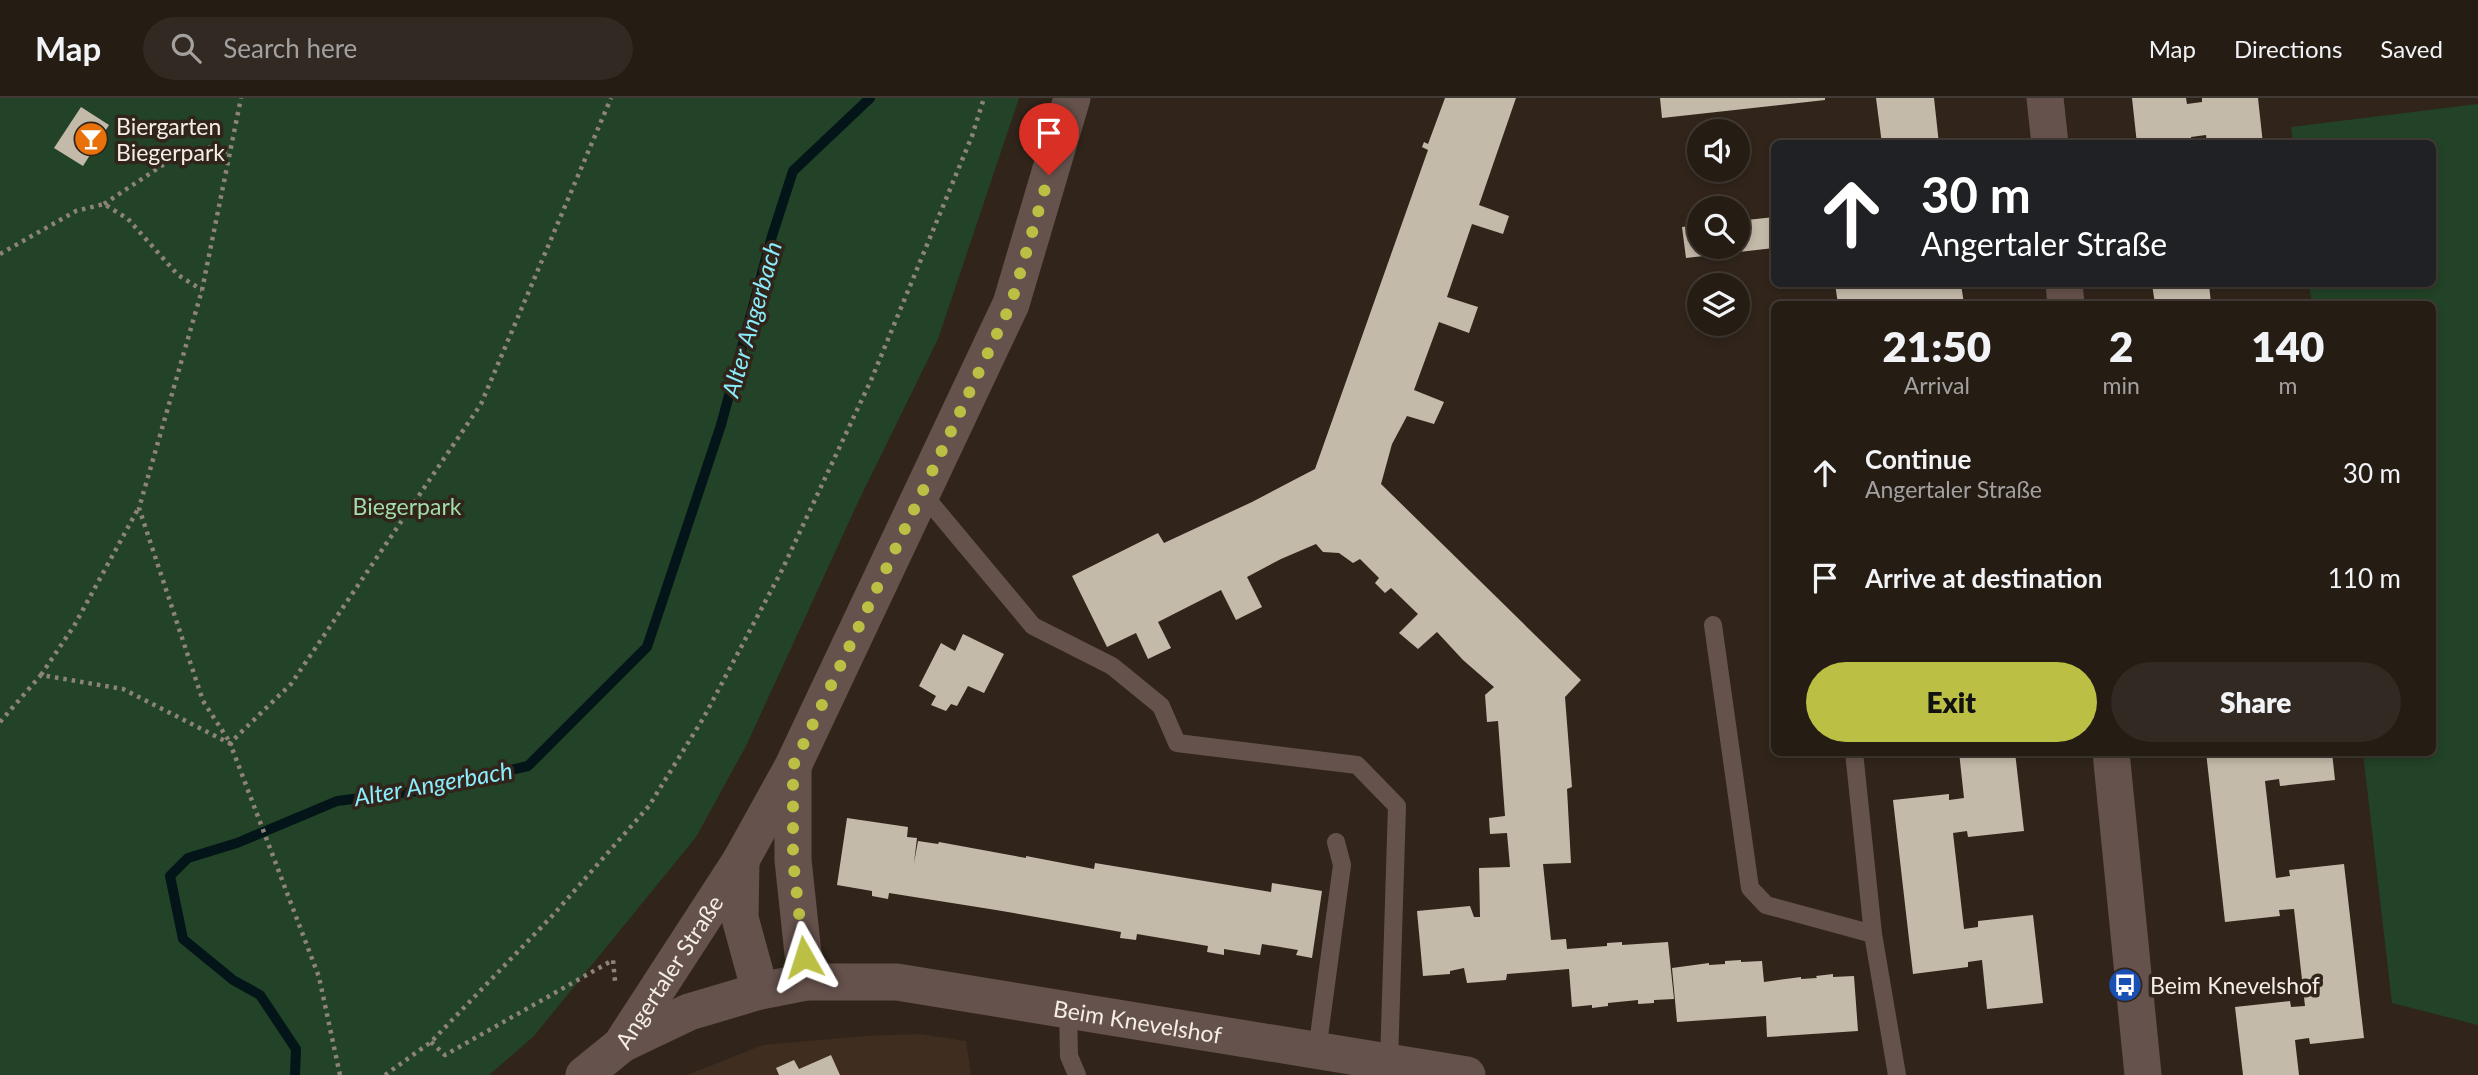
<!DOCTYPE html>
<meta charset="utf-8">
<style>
:root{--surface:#251c14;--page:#312922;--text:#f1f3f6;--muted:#a3a1a0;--line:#423a34;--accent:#bbc044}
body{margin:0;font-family:Lato,sans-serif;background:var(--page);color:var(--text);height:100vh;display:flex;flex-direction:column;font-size:26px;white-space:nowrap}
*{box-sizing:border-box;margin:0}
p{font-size:23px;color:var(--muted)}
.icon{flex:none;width:38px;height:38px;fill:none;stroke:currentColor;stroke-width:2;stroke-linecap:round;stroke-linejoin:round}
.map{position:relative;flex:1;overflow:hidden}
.sheet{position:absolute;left:1771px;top:203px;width:665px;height:455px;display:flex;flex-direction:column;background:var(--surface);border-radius:10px;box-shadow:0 4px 10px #0003,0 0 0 2px var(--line)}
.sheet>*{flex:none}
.banner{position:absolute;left:1771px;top:42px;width:665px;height:147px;border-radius:10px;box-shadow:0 4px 10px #0003,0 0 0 2px var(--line);background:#202124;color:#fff;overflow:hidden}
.tools{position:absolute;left:1687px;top:21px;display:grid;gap:14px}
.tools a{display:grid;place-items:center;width:63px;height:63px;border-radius:50%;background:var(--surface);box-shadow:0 4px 10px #0003,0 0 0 2px var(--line);font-size:35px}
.pin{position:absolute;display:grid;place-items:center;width:60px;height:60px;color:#fff;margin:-72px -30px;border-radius:50% 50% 50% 0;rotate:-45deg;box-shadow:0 0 7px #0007}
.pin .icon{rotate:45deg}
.me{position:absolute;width:77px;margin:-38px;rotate:354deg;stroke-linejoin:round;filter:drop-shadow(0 0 5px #0008)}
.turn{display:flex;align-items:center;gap:24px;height:147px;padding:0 35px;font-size:32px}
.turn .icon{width:91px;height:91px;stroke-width:2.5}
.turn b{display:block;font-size:49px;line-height:60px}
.eta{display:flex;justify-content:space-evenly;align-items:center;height:119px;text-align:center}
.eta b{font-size:42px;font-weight:800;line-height:49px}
.cta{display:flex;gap:14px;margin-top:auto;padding:14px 35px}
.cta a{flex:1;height:80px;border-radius:42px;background:var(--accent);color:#111;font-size:28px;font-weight:800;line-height:80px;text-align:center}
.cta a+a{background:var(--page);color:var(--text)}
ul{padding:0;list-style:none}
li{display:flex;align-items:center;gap:21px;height:105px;padding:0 35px}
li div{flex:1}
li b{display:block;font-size:26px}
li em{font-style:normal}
header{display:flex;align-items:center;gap:42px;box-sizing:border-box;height:98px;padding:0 35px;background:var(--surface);border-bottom:2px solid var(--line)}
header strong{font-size:33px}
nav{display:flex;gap:38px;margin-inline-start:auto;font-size:24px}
.search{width:490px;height:63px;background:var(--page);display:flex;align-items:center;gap:18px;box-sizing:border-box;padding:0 24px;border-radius:38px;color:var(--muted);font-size:26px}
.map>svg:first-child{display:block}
.built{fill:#3f2d1f}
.green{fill:#224327}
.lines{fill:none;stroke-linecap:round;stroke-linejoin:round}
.stream{stroke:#031518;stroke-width:10}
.building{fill:#c4baa9}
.path{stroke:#8e837b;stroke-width:4.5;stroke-dasharray:3.5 5;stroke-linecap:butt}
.lane{stroke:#66524d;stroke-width:18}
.street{stroke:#66524d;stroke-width:37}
.route{stroke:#bbc044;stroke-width:12;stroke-dasharray:0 21.6}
.labels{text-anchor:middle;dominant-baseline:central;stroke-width:7;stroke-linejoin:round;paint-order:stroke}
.poi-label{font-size:23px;fill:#f5ede7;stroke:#31251b;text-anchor:start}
.park-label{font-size:23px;fill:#a1dda9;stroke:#31251b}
.street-label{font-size:23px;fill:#f5ede7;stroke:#31251b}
.water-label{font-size:24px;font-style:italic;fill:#8becfb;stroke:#31251b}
</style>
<header>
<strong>Map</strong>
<div class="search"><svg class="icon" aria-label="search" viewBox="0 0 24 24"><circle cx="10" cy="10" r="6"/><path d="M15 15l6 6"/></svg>Search here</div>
<nav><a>Map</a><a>Directions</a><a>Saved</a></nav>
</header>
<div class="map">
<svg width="2478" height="977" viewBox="0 0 2478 977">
<rect width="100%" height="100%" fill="#31251b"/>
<polygon class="built" points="919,936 966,943 971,977 687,977 763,947 866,938"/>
<g class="green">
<polygon points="0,0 1019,0 938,241 859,402 746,648 696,739 534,938 489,977 0,977"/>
<polygon points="2478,6 2478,927 2392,905 2363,655 2432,654 2432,206 2312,206 2309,186 2432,186 2432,46 2293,45 2291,29"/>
</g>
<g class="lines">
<polyline class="stream" points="295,977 296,951 260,897 233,882 183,841 170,778 188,760 237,745 337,703 417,693 528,668 647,549 721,327 772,138 793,73 870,0"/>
</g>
<g class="building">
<polygon points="1445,0 1516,0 1479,107 1509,118 1503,136 1472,126 1447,199 1478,209 1469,235 1439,224 1414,292 1444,304 1434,326 1407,318 1392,346 1381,386 1581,582 1565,599 1572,689 1567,691 1571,765 1543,766 1551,842 1566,841 1567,851 1607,848 1607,845 1622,844 1622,847 1668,844 1674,901 1654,902 1654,905 1638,906 1638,902 1608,905 1608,908 1592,910 1592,907 1572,909 1569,871 1507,876 1506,882 1467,885 1464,870 1450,873 1450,876 1423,878 1417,813 1470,808 1474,819 1480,819 1479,770 1510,769 1507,735 1490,736 1489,720 1505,718 1498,623 1487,624 1485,597 1494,589 1463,562 1437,534 1418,551 1399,535 1418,516 1391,490 1385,495 1375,485 1379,480 1360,461 1353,465 1339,455 1323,454 1316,446 1281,461 1247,479 1262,509 1236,522 1221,492 1158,524 1171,550 1148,561 1136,535 1107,549 1072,478 1158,435 1164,445 1252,404 1315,371 1428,52 1422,49 1424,44 1428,46"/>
<polygon points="1660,0 1825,0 1825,2 1662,20"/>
<polygon points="1876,0 1934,0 1939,46 1882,46"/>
<polygon points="2132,0 2186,0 2187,6 2202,4 2202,0 2258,0 2263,46 2207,46 2206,37 2191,39 2192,45 2137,46"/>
<polygon points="81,9 109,27 83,68 54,50"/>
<polygon points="1774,119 1774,150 1686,160 1682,129 1699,127 1699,149 1738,149 1738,123"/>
<polygon points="1835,186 1961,186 1964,206 1838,206"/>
<polygon points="2152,186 2209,186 2211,206 2155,206"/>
<polygon points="963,536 1004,556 984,595 968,588 957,608 951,606 946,613 931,607 936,598 919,588 941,545 955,553"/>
<polygon points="1959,654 2015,654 2024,733 1968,739 1967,733 1953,735 1964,831 1978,829 1978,823 2033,817 2043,905 1987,911 1982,862 1968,864 1968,869 1913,876 1893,702 1949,696 1949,702 1964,700"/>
<polygon points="2206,654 2332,654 2335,682 2280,688 2279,681 2265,683 2276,780 2290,778 2289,772 2344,766 2364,940 2310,946 2309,940 2295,942 2299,977 2243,977 2235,909 2290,903 2291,909 2305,908 2294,811 2279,812 2280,818 2225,824"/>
<polygon points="847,720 908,729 907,739 917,740 914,765 918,743 938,746 939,744 1026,760 1026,758 1094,771 1095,765 1271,794 1272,785 1322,793 1312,860 1296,857 1298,852 1262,846 1260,857 1224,851 1224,857 1207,854 1208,848 1137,836 1136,842 1120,840 1121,834 996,812 889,795 888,801 872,798 872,793 837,787"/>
<polygon points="1741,862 1741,864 1762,863 1764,884 1801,879 1801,881 1817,880 1816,878 1833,876 1833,879 1854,878 1858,933 1767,939 1766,918 1677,924 1672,870 1709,865 1709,867 1725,866 1725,863"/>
<polygon points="831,957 840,977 779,977 776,970 794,962 799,971"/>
</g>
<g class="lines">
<g class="path">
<polyline points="104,106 172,61 207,49 230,54"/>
<polyline points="0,156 76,113 104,106 128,121 178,177 202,192"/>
<polyline points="41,577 74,528 138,411"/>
<polyline points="0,624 41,577 123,591 231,646 203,603 139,410 202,192 241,0"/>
<polyline points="431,944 445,957 613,862 615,883"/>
<polyline points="340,977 319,879 230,645 291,586 481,306 611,0"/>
<polyline points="385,977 431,944 553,817 649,708 704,619 782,472 872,280 972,38 984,0"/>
</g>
<g class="lane">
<polyline points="922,395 1033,528 1112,568 1161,608 1177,645 1357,667 1397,708 1389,964"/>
<polyline points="1713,527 1750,790 1766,807 1873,836"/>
<polyline points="1854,654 1873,836 1897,977"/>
<polyline points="1068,912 1069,958 1077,977"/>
<polyline points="1317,953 1342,767 1336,744"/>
</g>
<g class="street">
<polyline points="2045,0 2050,46"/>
<polyline points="2064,186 2066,206"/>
<polyline points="2111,654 2143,977"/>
<polyline points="793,672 793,762 806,884"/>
<polyline points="741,762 740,820 760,893"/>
<path id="s1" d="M622 946 689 914 760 893 806 884H897L1467 977"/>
<path id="s2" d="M584 977 621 947 741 762 793 668 1011 206 1072 0"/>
</g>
</g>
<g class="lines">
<polyline class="route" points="804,859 793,762 793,668 1011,206 1049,77"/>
</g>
<defs>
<g id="bar-disc" transform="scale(1.75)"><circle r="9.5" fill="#e8710a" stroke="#31251b"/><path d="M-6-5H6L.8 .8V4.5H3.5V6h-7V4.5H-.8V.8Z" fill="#fff"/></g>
<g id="bus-disc" transform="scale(1.75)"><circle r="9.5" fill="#1a4fb4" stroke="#31251b"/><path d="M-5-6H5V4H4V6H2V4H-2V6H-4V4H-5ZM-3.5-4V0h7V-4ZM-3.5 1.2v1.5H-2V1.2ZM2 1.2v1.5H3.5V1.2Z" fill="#fff"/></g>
</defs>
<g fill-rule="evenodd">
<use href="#bar-disc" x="91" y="41"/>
<use href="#bus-disc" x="2125" y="887"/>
</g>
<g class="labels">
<g class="poi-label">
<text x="116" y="28">Biergarten<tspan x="116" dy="26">Biegerpark</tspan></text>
<text x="2150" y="887">Beim Knevelshof</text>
</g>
<g class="park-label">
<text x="407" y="408">Biegerpark</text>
</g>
<g class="street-label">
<text stroke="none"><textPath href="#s2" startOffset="135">Angertaler Straße</textPath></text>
<text stroke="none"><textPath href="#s1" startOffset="530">Beim Knevelshof</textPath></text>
</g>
<g class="water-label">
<text transform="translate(751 221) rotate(-74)">Alter Angerbach</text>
<text transform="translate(433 685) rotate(-10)">Alter Angerbach</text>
</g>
</g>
</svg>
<div class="tools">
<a><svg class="icon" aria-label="sound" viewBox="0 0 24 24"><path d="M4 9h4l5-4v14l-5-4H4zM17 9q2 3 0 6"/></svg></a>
<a><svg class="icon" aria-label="search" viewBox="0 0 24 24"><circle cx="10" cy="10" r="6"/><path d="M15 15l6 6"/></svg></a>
<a><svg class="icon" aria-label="layers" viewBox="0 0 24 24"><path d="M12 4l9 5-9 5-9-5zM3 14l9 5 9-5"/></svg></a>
</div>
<div class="pin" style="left:1049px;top:77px;background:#d93025"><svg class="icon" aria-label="arrive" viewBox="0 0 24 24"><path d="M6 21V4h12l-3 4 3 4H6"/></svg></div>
<svg class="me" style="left:804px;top:859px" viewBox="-20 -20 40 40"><path d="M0-17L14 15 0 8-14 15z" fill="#bbc044" stroke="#fff" stroke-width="4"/></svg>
<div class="banner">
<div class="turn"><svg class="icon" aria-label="ahead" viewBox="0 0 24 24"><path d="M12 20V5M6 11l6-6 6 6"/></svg><div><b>30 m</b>Angertaler Straße</div></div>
</div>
<section class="sheet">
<div class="eta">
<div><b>21:50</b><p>Arrival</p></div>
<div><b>2</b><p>min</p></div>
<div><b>140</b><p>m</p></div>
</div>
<ul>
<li><svg class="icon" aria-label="ahead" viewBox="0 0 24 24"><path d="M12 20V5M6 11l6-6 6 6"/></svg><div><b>Continue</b><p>Angertaler Straße</p></div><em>30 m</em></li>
<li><svg class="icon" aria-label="arrive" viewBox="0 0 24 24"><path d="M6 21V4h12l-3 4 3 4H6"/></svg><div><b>Arrive at destination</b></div><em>110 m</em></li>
</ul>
<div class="cta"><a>Exit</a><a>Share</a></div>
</section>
</div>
